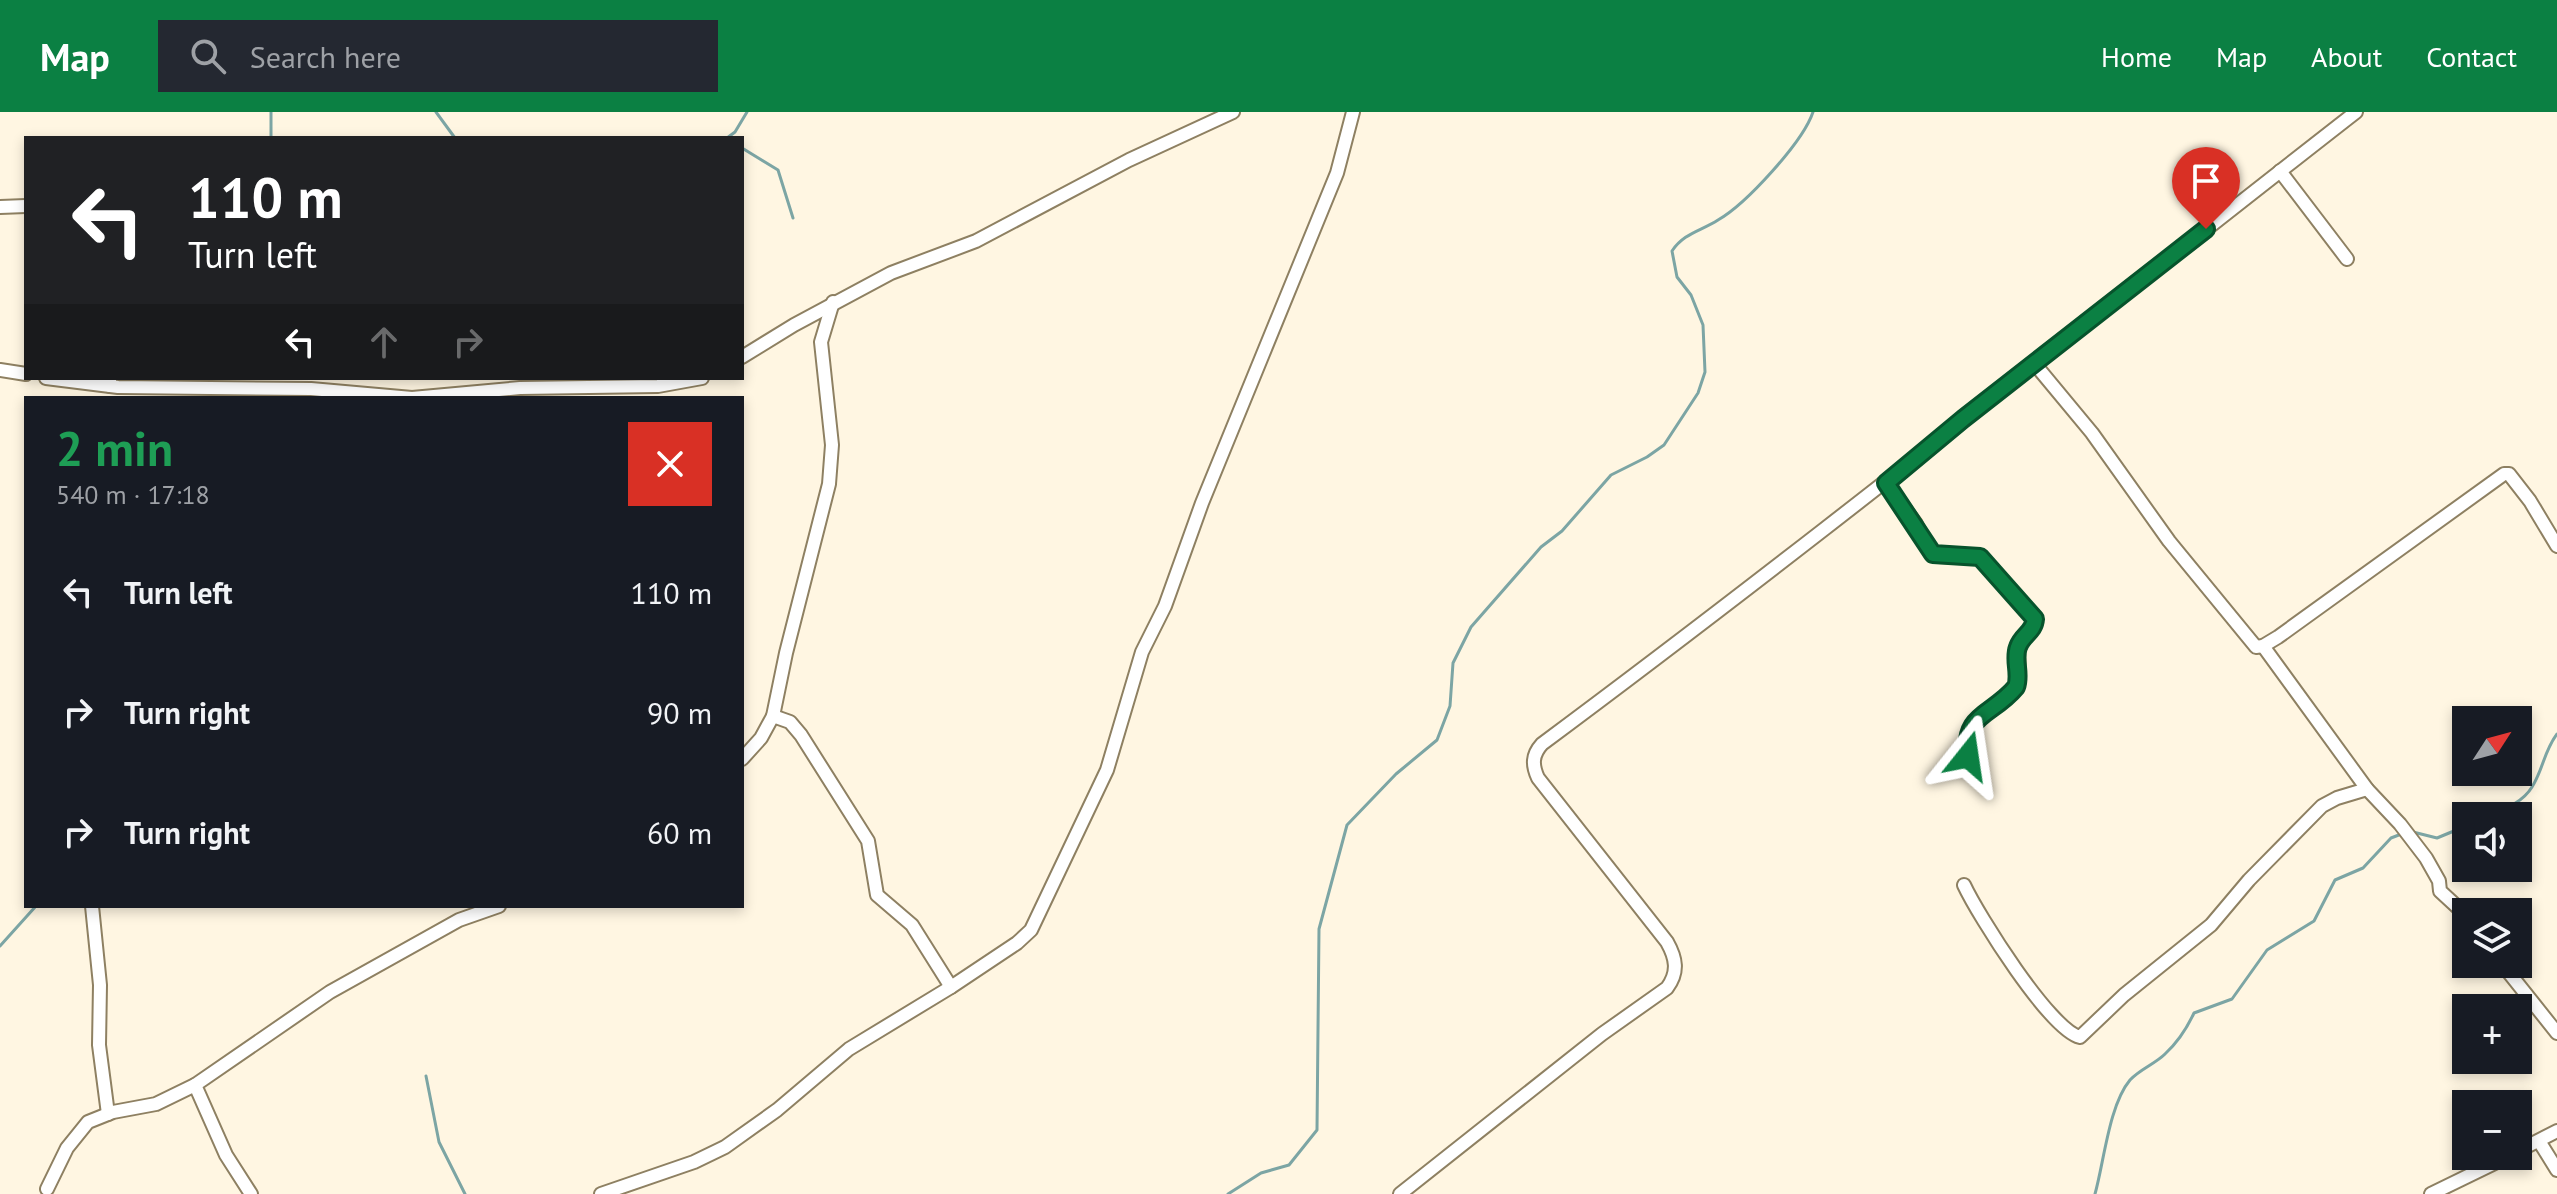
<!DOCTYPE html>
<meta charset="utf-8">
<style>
:root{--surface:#171b24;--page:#242831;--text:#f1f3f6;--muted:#9ea1a6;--accent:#0b8043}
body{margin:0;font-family:"PT Sans",sans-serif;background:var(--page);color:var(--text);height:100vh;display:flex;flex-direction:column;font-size:30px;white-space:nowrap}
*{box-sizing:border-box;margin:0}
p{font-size:26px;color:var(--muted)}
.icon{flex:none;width:44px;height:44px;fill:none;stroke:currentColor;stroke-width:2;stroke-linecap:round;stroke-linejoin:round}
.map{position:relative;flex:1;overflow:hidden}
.details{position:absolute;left:24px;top:284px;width:720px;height:512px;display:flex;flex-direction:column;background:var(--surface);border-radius:0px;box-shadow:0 4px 12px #0003}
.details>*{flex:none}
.hud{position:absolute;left:24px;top:24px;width:720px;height:244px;border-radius:0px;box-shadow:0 4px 12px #0003;background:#202124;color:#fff;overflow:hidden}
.needle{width:52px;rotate:54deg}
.controls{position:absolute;left:2452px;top:594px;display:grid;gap:16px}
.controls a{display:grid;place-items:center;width:80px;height:80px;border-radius:0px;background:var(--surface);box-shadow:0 4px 12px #0003;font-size:40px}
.pin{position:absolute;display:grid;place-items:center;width:68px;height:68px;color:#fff;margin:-82px -34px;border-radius:50% 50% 50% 0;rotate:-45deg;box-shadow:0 0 8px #0007}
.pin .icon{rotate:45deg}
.me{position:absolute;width:88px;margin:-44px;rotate:15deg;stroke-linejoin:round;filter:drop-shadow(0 0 6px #0008)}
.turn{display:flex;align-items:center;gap:28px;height:168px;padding:0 32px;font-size:36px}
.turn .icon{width:104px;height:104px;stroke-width:2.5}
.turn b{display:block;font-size:56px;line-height:68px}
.lanes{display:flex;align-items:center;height:76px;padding:0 32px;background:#0003;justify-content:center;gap:40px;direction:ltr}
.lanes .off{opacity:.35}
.round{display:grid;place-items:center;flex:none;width:84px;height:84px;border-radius:0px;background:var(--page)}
.head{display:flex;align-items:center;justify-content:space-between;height:136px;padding:0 32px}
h1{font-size:48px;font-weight:700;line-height:60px;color:#1e9e55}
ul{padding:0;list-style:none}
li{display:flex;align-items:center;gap:24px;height:120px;padding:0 32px}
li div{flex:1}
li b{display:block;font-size:30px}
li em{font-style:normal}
header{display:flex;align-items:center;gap:48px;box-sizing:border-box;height:112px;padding:0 40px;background:var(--accent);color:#fff}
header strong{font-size:38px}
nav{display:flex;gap:44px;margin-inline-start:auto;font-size:28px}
.search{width:560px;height:72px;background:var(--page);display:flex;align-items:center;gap:20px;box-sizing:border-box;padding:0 28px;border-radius:0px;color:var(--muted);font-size:30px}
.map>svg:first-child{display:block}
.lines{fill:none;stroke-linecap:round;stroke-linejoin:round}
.stream{stroke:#7ca5a4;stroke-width:3}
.street-casing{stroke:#8e8062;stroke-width:16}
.street{stroke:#fff;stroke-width:12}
.route-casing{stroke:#07532c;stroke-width:20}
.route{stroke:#0b8043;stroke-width:14}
</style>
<header>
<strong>Map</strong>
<div class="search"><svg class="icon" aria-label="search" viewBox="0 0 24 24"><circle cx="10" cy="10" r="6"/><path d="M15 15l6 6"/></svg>Search here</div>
<nav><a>Home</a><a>Map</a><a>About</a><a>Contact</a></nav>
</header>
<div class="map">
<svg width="2557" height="1082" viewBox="0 0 2557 1082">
<rect width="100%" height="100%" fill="#fff6e2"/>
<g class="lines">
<g class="stream">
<polyline points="271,0 271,26"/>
<polyline points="436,0 455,26"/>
<polyline points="727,26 735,20 747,0"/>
<polyline points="742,36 778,58 793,106"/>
<path d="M2489 704C2505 697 2523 690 2532 675 2543 658 2544 639 2557 622"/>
<polyline points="2413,720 2437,726 2466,714"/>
<polyline points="0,834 36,794"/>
<polyline points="426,964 439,1030 465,1082"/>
<path d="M1228 1082 1261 1061 1289 1053 1317 1018 1319 817 1347 713 1396 662 1437 628 1450 594 1453 551 1471 515 1541 435 1562 419 1611 363 1647 345 1664 333 1698 281 1705 260 1703 213 1691 183 1677 165 1672 139C1684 121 1701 119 1718 108 1746 92 1803 30 1813 0"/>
<path d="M2095 1082C2104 1050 2109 993 2130 968 2140 957 2155 952 2165 942 2178 930 2187 916 2194 901L2232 887 2267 838 2314 809 2335 768 2363 756 2391 726 2404 721"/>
</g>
<g class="street-casing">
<g id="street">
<polyline points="2280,59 2347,147"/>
<polyline points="0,95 26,94"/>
<polyline points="742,245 794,213 891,161 976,129 1129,48 1233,0"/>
<polyline points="2034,251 2092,321 2169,429 2256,535 2263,534 2278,525 2504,362 2509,362 2530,389 2557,434"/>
<polyline points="0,258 26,262"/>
<polyline points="46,266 110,274"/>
<polyline points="110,266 110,274 118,275 311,277 412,286 520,276 658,274 702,266"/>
<path d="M1886 371 1916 412 1930 440 1938 444 1980 445 2035 507V513L2018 535 2019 566 2016 575C1992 604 1963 601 1968 644"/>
<polyline points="2263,534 2367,677 2400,712 2426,746 2439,769 2440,779 2466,803"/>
<polyline points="773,604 790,610 801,623 868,729 877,783 912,813 951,875"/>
<polyline points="742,647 761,626 773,604 786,541 829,372 832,333 821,230 833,190"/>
<path d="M1964 773C1978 803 2050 918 2080 925L2124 883 2211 813 2249 768 2322 694 2337 686 2367 677"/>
<polyline points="92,794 100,873 99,933 108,1002"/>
<polyline points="2502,852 2557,921"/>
<polyline points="2539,1029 2557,1058"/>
<polyline points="2518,1039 2557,1019"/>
<polyline points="47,1077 67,1036 88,1010 113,1000 156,992 195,973"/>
<polyline points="251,1082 226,1043 195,973 330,880 459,808 499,794"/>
<polyline points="601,1082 694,1050 725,1035 777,998 849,937 951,875 1017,831 1031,818 1107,658 1142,540 1165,494 1202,391 1337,61 1353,0"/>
<path d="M1400 1082 1602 922 1667 876C1679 860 1676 846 1667 830L1538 666C1532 653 1532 643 1542 632 1818 427 2085 211 2356 0"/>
<polyline points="2431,1082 2509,1044"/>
</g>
</g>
<use href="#street" class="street"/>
</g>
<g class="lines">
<g class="route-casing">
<path id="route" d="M1968 644C1963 601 1992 604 2016 575 2021 562 2013 548 2018 535 2022 523 2034 520 2035 507L1980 445 1933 442 1886 371 1963 307 2206 117"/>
</g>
<use href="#route" class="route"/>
</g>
</svg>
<div class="controls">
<a><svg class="needle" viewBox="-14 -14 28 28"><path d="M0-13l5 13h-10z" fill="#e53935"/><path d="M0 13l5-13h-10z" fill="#9ea1a6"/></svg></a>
<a><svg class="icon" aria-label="sound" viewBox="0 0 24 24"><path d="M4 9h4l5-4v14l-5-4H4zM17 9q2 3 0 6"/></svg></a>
<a><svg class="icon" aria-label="layers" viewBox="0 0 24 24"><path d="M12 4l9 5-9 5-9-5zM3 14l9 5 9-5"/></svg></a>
<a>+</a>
<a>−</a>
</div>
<div class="pin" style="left:2206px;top:117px;background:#d93025"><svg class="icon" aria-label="arrive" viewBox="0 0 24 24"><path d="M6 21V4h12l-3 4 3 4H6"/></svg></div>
<svg class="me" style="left:1968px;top:644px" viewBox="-20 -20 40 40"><path d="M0-17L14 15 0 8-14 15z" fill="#0b8043" stroke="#fff" stroke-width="4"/></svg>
<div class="hud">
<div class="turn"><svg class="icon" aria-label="left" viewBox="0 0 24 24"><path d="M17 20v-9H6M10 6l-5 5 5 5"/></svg><div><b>110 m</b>Turn left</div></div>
<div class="lanes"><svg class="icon" aria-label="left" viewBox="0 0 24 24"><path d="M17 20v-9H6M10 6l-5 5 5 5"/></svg><svg class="icon off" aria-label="ahead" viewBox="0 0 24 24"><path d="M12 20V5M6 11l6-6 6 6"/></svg><svg class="icon off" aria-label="right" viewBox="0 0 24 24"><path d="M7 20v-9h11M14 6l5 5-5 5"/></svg></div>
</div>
<section class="details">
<div class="head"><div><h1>2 min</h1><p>540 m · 17:18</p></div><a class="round" style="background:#d93025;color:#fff"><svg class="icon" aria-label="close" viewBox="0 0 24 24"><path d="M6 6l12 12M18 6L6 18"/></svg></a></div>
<ul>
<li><svg class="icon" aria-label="left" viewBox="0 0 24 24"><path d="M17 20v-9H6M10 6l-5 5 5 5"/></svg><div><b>Turn left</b></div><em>110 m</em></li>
<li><svg class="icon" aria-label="right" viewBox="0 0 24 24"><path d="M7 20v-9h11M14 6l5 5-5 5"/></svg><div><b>Turn right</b></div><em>90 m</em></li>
<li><svg class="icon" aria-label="right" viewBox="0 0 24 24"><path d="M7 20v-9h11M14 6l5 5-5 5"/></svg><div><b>Turn right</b></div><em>60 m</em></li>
</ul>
</section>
</div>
